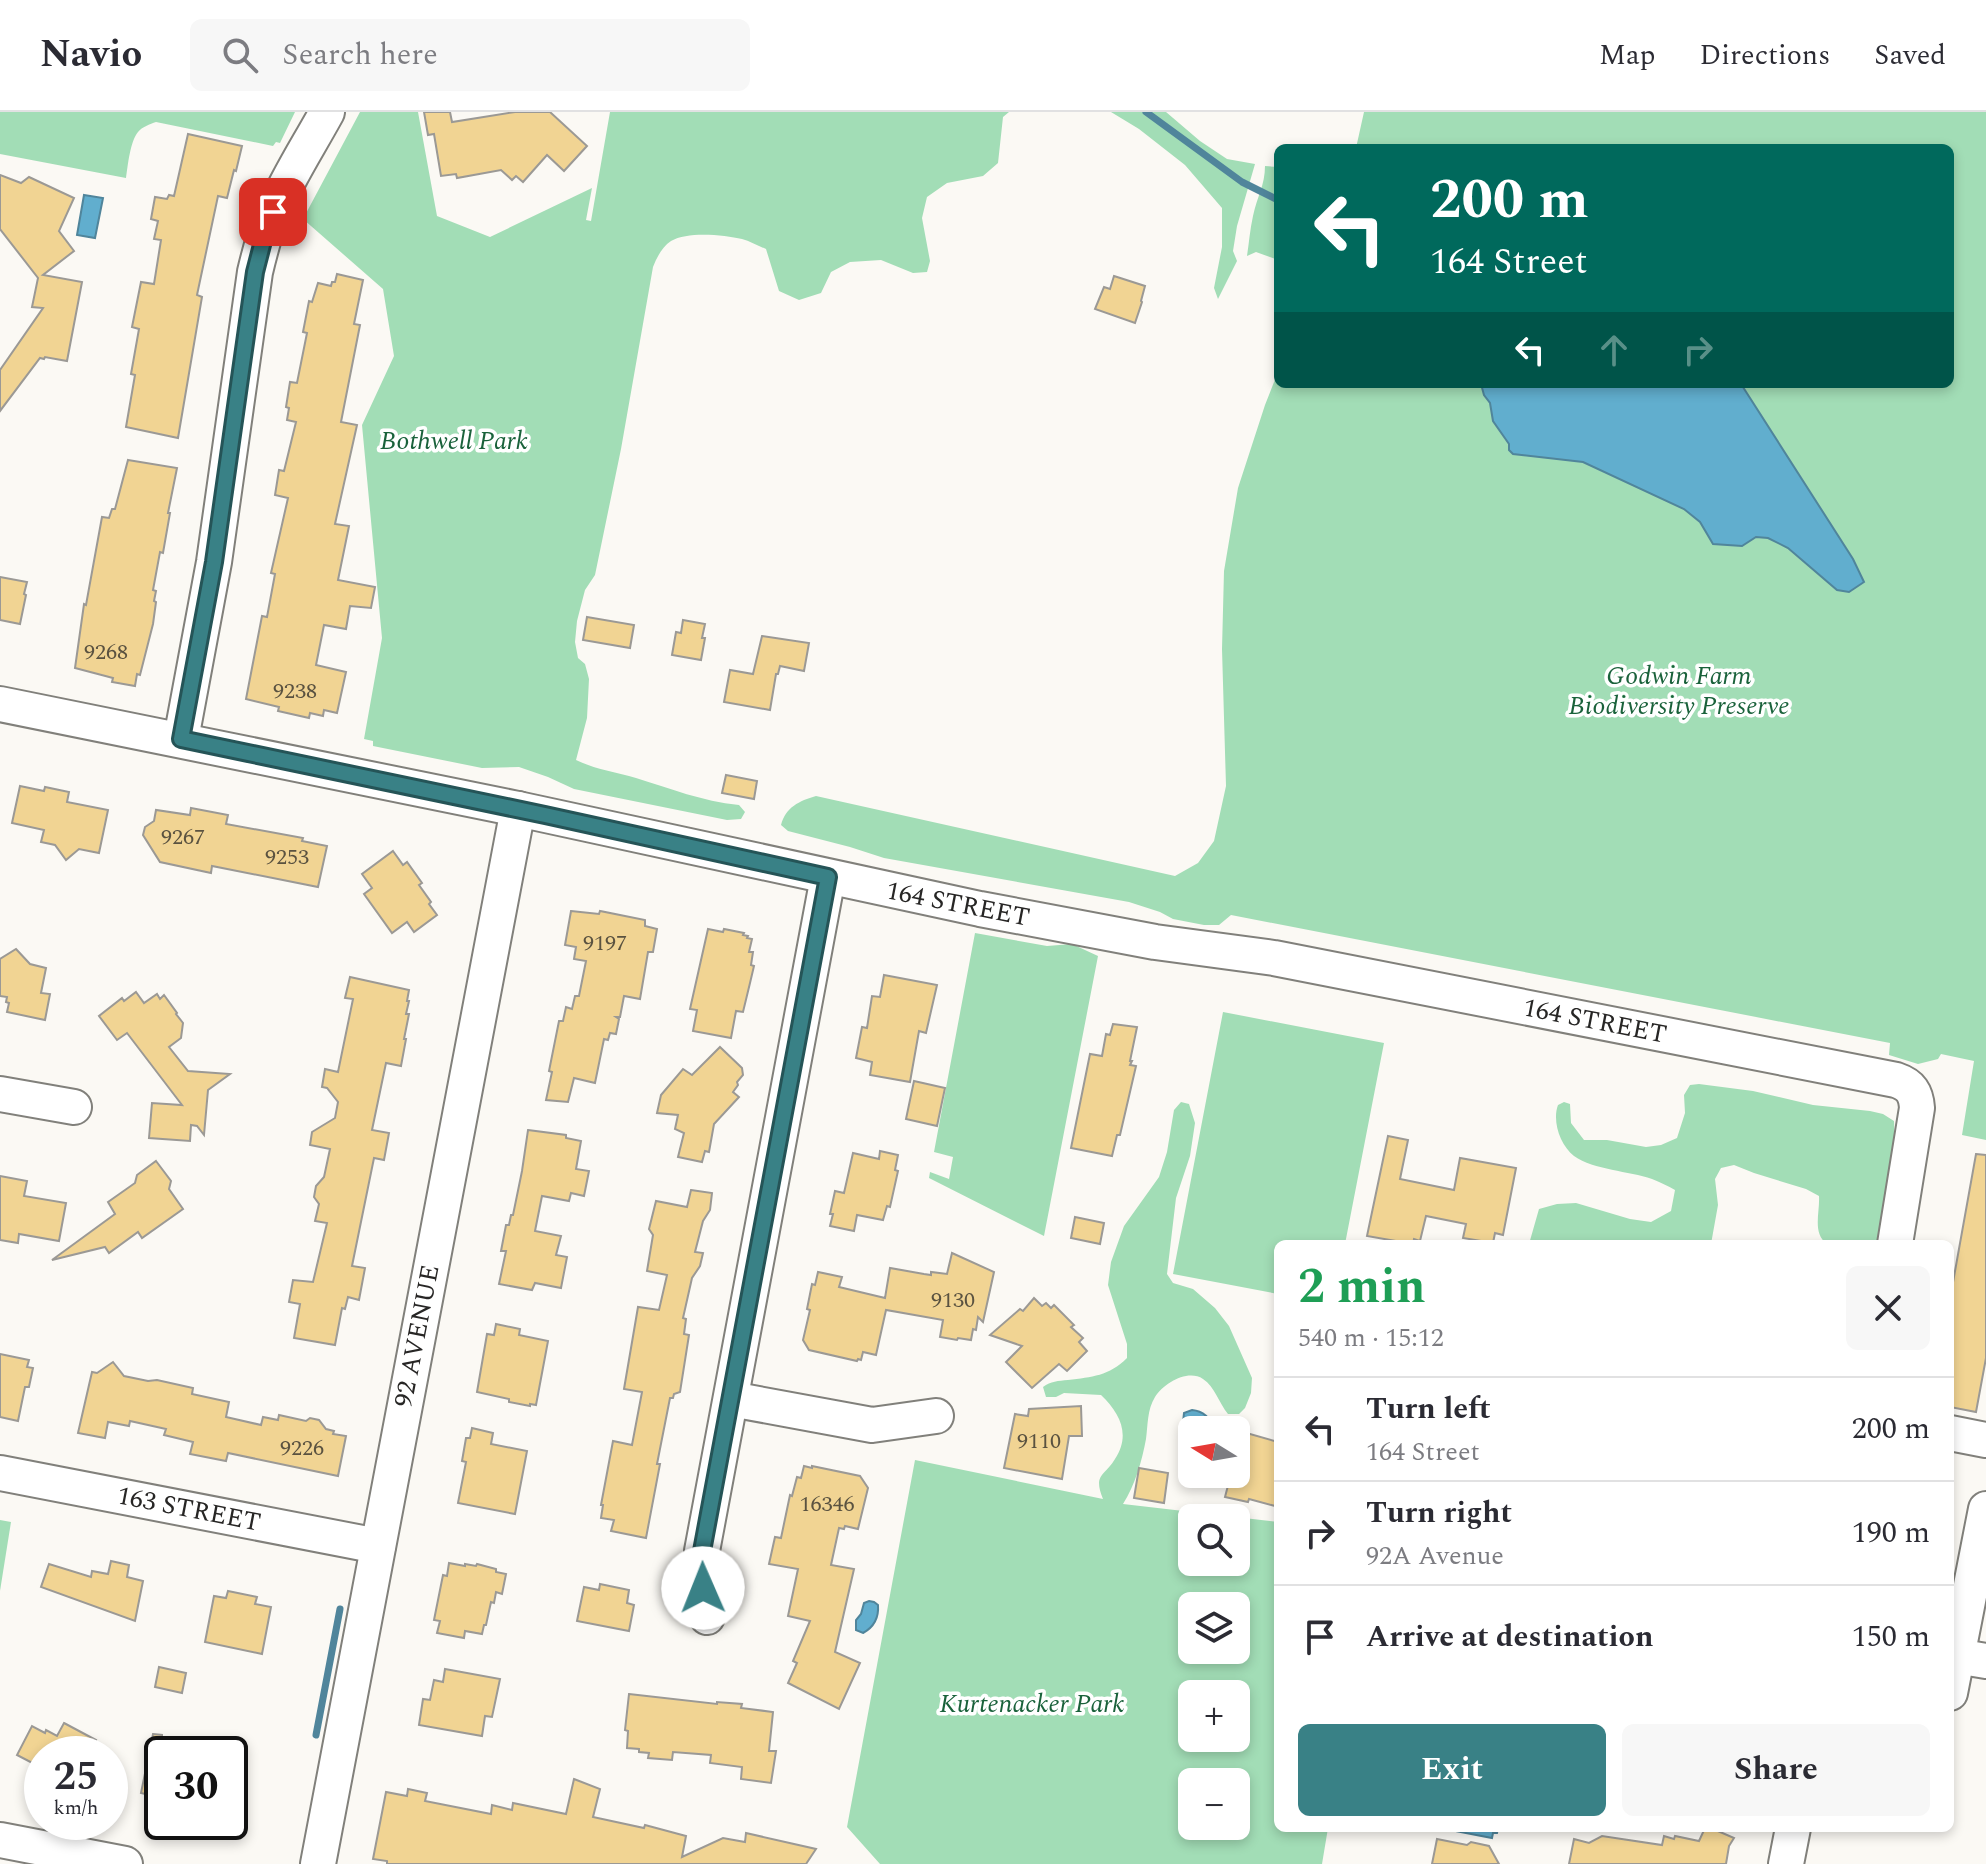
<!DOCTYPE html>
<meta charset="utf-8">
<style>
:root{--surface:#fff;--page:#f7f7f7;--text:#2b2b33;--muted:#7c7c81;--line:#e1e1e2;--accent:#398186}
body{margin:0;font-family:Spectral,serif;background:var(--page);color:var(--text);height:100vh;display:flex;flex-direction:column;font-size:30px;white-space:nowrap}
*{box-sizing:border-box;margin:0}
p{font-size:26px;color:var(--muted)}
.icon{flex:none;width:44px;height:44px;fill:none;stroke:currentColor;stroke-width:2;stroke-linecap:round;stroke-linejoin:round}
.map{position:relative;flex:1;overflow:hidden}
.drawer{position:absolute;left:1274px;top:1128px;width:680px;height:592px;display:flex;flex-direction:column;background:var(--surface);border-radius:12px;box-shadow:0 4px 12px #0003}
.drawer>*{flex:none}
.guide{position:absolute;left:1274px;top:32px;width:680px;height:244px;border-radius:12px;box-shadow:0 4px 12px #0003;background:#00695c;color:#fff;overflow:hidden}
.needle{width:52px;rotate:281deg}
.tools{position:absolute;left:1178px;top:1304px;display:grid;gap:16px}
.tools a{display:grid;place-items:center;width:72px;height:72px;border-radius:12px;background:var(--surface);box-shadow:0 4px 12px #0003;font-size:40px}
.speed{position:absolute;left:24px;top:1624px;display:flex;gap:16px;font-size:40px;font-weight:700;text-align:center}
.speed>*{display:grid;place-content:center;width:104px;height:104px;border-radius:50%;background:var(--surface);box-shadow:0 4px 12px #0003;line-height:1}
.speed small{font-size:20px;font-weight:400}
.speed .limit{border:4px solid #111;border-radius:12px;background:#fff;color:#111}
.pin{position:absolute;display:grid;place-items:center;width:68px;height:68px;color:#fff;margin:-34px;border-radius:16px;box-shadow:0 4px 12px #0006}
.me{position:absolute;width:88px;margin:-44px;rotate:359deg;stroke-linejoin:round;filter:drop-shadow(0 0 6px #0008)}
.turn{display:flex;align-items:center;gap:28px;height:168px;padding:0 24px;font-size:36px}
.turn .icon{width:104px;height:104px;stroke-width:2.5}
.turn b{display:block;font-size:56px;line-height:68px}
.lanes{display:flex;align-items:center;height:76px;padding:0 24px;background:#0003;justify-content:center;gap:40px;direction:ltr}
.lanes .off{opacity:.35}
.round{display:grid;place-items:center;flex:none;width:84px;height:84px;border-radius:12px;background:var(--page)}
.head{display:flex;align-items:center;justify-content:space-between;height:136px;padding:0 24px}
h1{font-size:48px;font-weight:700;line-height:60px;color:#1e9e55}
.cta{display:flex;gap:16px;margin-top:auto;padding:16px 24px}
.cta a{flex:1;height:92px;border-radius:12px;background:var(--accent);color:#fff;font-size:32px;font-weight:700;line-height:92px;text-align:center}
.cta a+a{background:var(--page);color:var(--text)}
ul{padding:0;list-style:none}
li{display:flex;align-items:center;gap:24px;height:104px;padding:0 24px;border-top:2px solid var(--line)}
li div{flex:1}
li b{display:block;font-size:30px}
li em{font-style:normal}
header{display:flex;align-items:center;gap:48px;box-sizing:border-box;height:112px;padding:0 40px;background:var(--surface);border-bottom:2px solid var(--line)}
header strong{font-size:38px}
nav{display:flex;gap:44px;margin-inline-start:auto;font-size:28px}
.search{width:560px;height:72px;background:var(--page);display:flex;align-items:center;gap:20px;box-sizing:border-box;padding:0 28px;border-radius:12px;color:var(--muted);font-size:30px}
.map>svg:first-child{display:block}
.green{fill:#a2ddb6;fill-rule:evenodd}
.water{fill:#61aece;stroke:#50859b;stroke-width:2}
.lines{fill:none;stroke-linecap:round;stroke-linejoin:round}
.stream{stroke:#50859b;stroke-width:7}
.building{fill:#f1d493;stroke:#9b9995;stroke-width:2}
.minor-casing{stroke:#81807b;stroke-width:38}
.minor{stroke:#fff;stroke-width:34}
.route-casing{stroke:#255457;stroke-width:20}
.route{stroke:#398186;stroke-width:14}
.labels{text-anchor:middle;dominant-baseline:central;stroke-width:7;stroke-linejoin:round;paint-order:stroke}
.number-label{font-size:22px;fill:#5a5240}
.park-label{font-size:26px;font-style:italic;fill:#1a623b;stroke:#fff}
.street-label{font-size:26px;fill:#272625;stroke:#fff}
</style>
<header>
<strong>Navio</strong>
<div class="search"><svg class="icon" aria-label="search" viewBox="0 0 24 24"><circle cx="10" cy="10" r="6"/><path d="M15 15l6 6"/></svg>Search here</div>
<nav><a>Map</a><a>Directions</a><a>Saved</a></nav>
</header>
<div class="map">
<svg width="1986" height="1752" viewBox="0 0 1986 1752">
<rect width="100%" height="100%" fill="#fbf9f4"/>
<g class="green">
<path d="M0 0H295L280 31 276 30 273 34 156 10C150 12 142 15 138 20 130 30 128 53 126 66L0 42Z"/>
<path d="M360 0H418L437 104 490 125 592 76 586 108 591 109 610 0H1009L1003 5 998 51 983 64 947 71 927 85 922 106 930 149 927 160 913 161 881 148 850 150 831 160 821 181 799 188 779 179 766 137C758 134 750 129 742 127 724 123 688 119 671 129 662 135 657 145 653 155L621 337 595 463 585 478 577 509 575 530 578 546 585 552 589 567 587 606 576 648C594 657 616 660 636 666 672 677 701 689 739 693L745 700 741 707 727 708 574 677 548 665 519 655 482 656 373 634V629L364 627 382 526 362 313 394 244 383 177 303 107Z"/>
<polygon points="1111,0 1166,0 1200,29 1227,47 1255,52 1237,114 1233,139 1237,149 1218,187 1214,176 1222,135 1222,96 1185,53 1139,17"/>
<path d="M1364 0H1986V1028L1962 1023 1974 949 1941 942 1938 947 1918 952 1889 943 1890 931 1231 803 1219 813H1204L1173 807 1160 800 1129 790 884 746 850 735 788 719 781 713C786 695 799 689 816 684L1175 764 1198 751 1214 729 1226 674 1222 537 1224 459 1238 376 1265 293 1278 260V272H1950V36H1356Z"/>
<path d="M1265 54 1278 55V148L1256 140 1247 144C1249 131 1250 117 1253 104 1257 85 1265 73 1265 54Z"/>
<polygon points="975,821 1047,834 1072,832 1098,844 1044,1124 929,1066 930,1060 949,1067 953,1045 934,1040"/>
<polygon points="1223,900 1384,931 1345,1132 1278,1132 1278,1182 1173,1162"/>
<path d="M1699 972 1753 979 1813 993 1870 999 1883 1002 1894 1009 1895 1035 1880 1132H1827C1812 1121 1820 1101 1819 1084L1806 1077 1754 1061 1734 1053 1721 1056 1715 1067 1718 1093 1711 1132H1529L1539 1097 1557 1092 1576 1091 1630 1107 1651 1110 1671 1099 1675 1078C1668 1074 1660 1070 1652 1067 1629 1059 1594 1058 1574 1044 1560 1033 1552 1009 1558 993L1564 990 1570 992 1571 1011 1584 1028H1607L1646 1035 1661 1033 1677 1026 1685 1001 1684 983 1690 973Z"/>
<path d="M1181 990 1189 992 1195 1011 1190 1044 1176 1086 1167 1162 1173 1171 1193 1177 1215 1196 1229 1214 1252 1266 1251 1281 1245 1296 1239 1302H1228C1219 1291 1215 1275 1203 1267 1188 1257 1164 1271 1155 1285 1147 1298 1148 1313 1146 1327 1142 1349 1135 1373 1123 1392L1278 1410V1716H1328L1322 1752H880L847 1715 915 1348 1103 1387C1093 1362 1104 1365 1115 1347 1131 1323 1120 1301 1101 1283L1064 1281 1056 1285H1046L1043 1275C1051 1269 1058 1269 1068 1268 1092 1265 1109 1264 1127 1246V1232L1108 1173 1111 1150 1124 1114 1159 1065 1167 1040 1174 998ZM1192 1406H1236V1450H1192ZM1192 1494H1236V1538H1192ZM1192 1582H1236V1626H1192ZM1192 1670H1236V1714H1192Z"/>
<polygon points="0,1408 11,1410 0,1479"/>
</g>
<g class="water">
<polygon points="84,83 103,86 95,126 77,123"/>
<polygon points="1481,272 1741,272 1853,447 1864,470 1849,480 1837,478 1788,436 1768,426 1756,425 1742,434 1713,432 1700,410 1684,397 1583,350 1513,342 1509,338 1509,332 1493,309 1490,291 1484,283"/>
<path d="M1192 1298C1204 1299 1211 1307 1215 1318 1203 1318 1194 1316 1183 1311L1184 1301Z"/>
<path d="M869 1489 874 1490 878 1493C879 1506 874 1515 863 1521L856 1518V1508L861 1502 864 1491Z"/>
<polygon points="1450,1716 1498,1716 1497,1721 1493,1721 1492,1726 1450,1718"/>
</g>
<g class="lines">
<g class="stream">
<polyline points="1146,0 1242,70 1278,88"/>
<polyline points="316,1623 340,1497"/>
</g>
</g>
<g class="building">
<polygon points="424,0 450,0 452,10 515,0 550,0 587,34 564,59 547,43 523,70 516,64 512,68 501,58 457,66 456,62 441,64 434,22 428,23"/>
<polygon points="188,22 242,34 236,59 234,58 227,86 218,84 197,183 202,185 178,326 126,315 135,263 131,262 139,217 132,215 141,170 154,172 161,128 154,127 158,109 151,107 155,85 167,87 169,83 174,84"/>
<polygon points="0,63 21,71 29,65 74,86 59,119 74,139 43,163 82,170 67,249 45,245 44,247 40,246 0,299 0,258 43,196 32,195 38,166 0,117"/>
<polygon points="337,162 363,168 354,212 360,213 341,310 357,313 335,412 349,414 338,468 375,475 371,496 350,494 346,517 324,513 316,553 346,560 337,601 324,598 323,604 310,601 309,606 278,599 279,595 246,587 262,504 267,505 275,462 271,461 288,386 275,383 279,358 284,359 296,310 287,308 289,296 286,295 290,270 297,271 307,221 303,220 309,189 312,190 318,171 331,174 332,170 335,170"/>
<polygon points="1114,164 1145,174 1141,189 1142,190 1135,211 1095,197 1104,175 1110,177"/>
<polygon points="128,348 177,356 168,401 170,401 163,441 160,440 153,478 156,479 154,489 156,490 153,512 140,563 137,562 135,574 112,570 113,566 75,556 84,492 86,493 102,405 109,406 112,397 115,397"/>
<polygon points="0,465 27,470 24,482 26,483 20,512 0,508"/>
<polygon points="587,505 634,513 630,536 583,528"/>
<polygon points="683,508 705,512 702,526 705,526 701,548 672,543 676,520 681,521"/>
<polygon points="762,524 809,531 804,559 780,554 778,562 776,562 770,598 724,590 730,558 753,562"/>
<polygon points="726,663 757,669 754,687 722,681"/>
<polygon points="20,674 44,679 45,675 69,680 67,690 108,698 99,741 79,737 66,748 55,733 41,730 44,718 12,711"/>
<polygon points="191,696 228,703 226,712 303,726 302,729 327,734 318,775 212,754 211,761 160,750 143,723 145,715 154,709 156,698 190,703"/>
<polygon points="393,739 403,753 407,750 422,771 419,773 431,790 429,792 437,803 414,820 407,810 392,821 364,782 372,776 362,762"/>
<polygon points="571,799 599,802 600,799 645,808 645,814 657,817 653,840 648,840 640,887 624,884 620,905 616,905 619,907 616,922 610,921 608,928 604,927 595,971 574,966 568,990 546,988 552,960 549,959 559,909 563,909 566,895 572,897 575,884 579,884 586,849 574,847 576,835 565,833"/>
<polygon points="708,817 723,820 724,817 744,821 743,823 748,824 747,826 752,827 749,840 753,840 751,853 754,854 750,871 743,900 736,899 731,926 693,919 697,898 690,897"/>
<polygon points="16,837 30,852 46,856 41,881 50,882 45,908 7,900 9,891 6,890 7,885 0,884 0,847"/>
<polygon points="884,863 937,873 926,921 919,919 910,970 870,963 872,950 856,946 862,915 867,916 872,884 880,885"/>
<polygon points="350,865 409,878 407,889 409,889 406,902 409,902 404,927 406,927 401,954 386,951 372,1018 389,1021 384,1048 374,1046 352,1154 365,1156 359,1188 348,1185 345,1197 342,1196 335,1233 294,1226 300,1192 289,1190 293,1168 313,1170 327,1111 315,1109 319,1092 314,1085 316,1074 324,1065 330,1037 310,1033 312,1020 335,1006 338,990 327,976 322,975 325,957 338,960 353,887 345,886"/>
<polygon points="136,880 144,891 157,882 160,887 164,883 177,901 176,902 183,911 181,926 169,935 188,959 230,962 208,978 204,1023 197,1014 191,1013 190,1029 149,1026 152,991 182,993 127,921 117,928 99,904 122,886 124,889"/>
<polygon points="1113,912 1137,915 1130,949 1132,949 1130,953 1136,954 1120,1023 1117,1023 1112,1044 1071,1036 1090,942 1102,944 1106,922 1110,923"/>
<polygon points="720,935 742,956 743,963 737,970 738,973 733,980 739,985 714,1012 709,1040 705,1039 702,1050 678,1045 684,1021 675,1017 678,1003 657,1001 661,983 683,957 692,963"/>
<polygon points="914,969 945,976 937,1014 906,1007"/>
<polygon points="528,1018 566,1023 566,1026 581,1029 576,1057 589,1059 584,1084 571,1081 569,1089 542,1084 535,1119 561,1124 556,1143 567,1145 561,1176 535,1171 532,1178 499,1172 506,1139 501,1139 506,1113 509,1113 511,1103 513,1103 522,1059"/>
<polygon points="1388,1024 1408,1028 1400,1067 1454,1078 1460,1046 1516,1056 1503,1123 1495,1121 1493,1131 1463,1126 1466,1112 1426,1104 1420,1129 1414,1127 1413,1132 1367,1124"/>
<polygon points="880,1039 898,1043 895,1058 898,1059 890,1095 887,1094 883,1108 857,1103 854,1119 830,1114 833,1102 830,1102 835,1079 844,1081 853,1041 879,1047"/>
<polygon points="1976,1042 1986,1043 1986,1246 1976,1300 1950,1295 1950,1187"/>
<polygon points="156,1049 171,1069 169,1077 183,1097 142,1126 138,1120 109,1141 105,1135 52,1148 115,1102 108,1090 135,1071 137,1063"/>
<polygon points="0,1064 27,1069 24,1084 66,1091 59,1129 19,1122 18,1131 0,1128"/>
<polygon points="691,1078 712,1081 710,1098 703,1109 695,1140 703,1141 700,1154 692,1166 683,1206 686,1207 684,1222 689,1223 680,1280 674,1282 673,1286 670,1286 657,1352 660,1352 646,1426 611,1419 614,1408 601,1406 603,1393 601,1393 613,1329 632,1333 642,1280 624,1277 638,1195 659,1198 667,1163 647,1159 653,1123 649,1117 656,1089 687,1095"/>
<polygon points="1075,1105 1104,1111 1100,1132 1071,1126"/>
<polygon points="952,1141 994,1160 983,1210 978,1205 976,1218 973,1217 971,1228 958,1226 957,1228 940,1225 943,1208 886,1198 876,1243 863,1240 861,1248 858,1247 857,1249 809,1238 803,1228 810,1198 807,1197 812,1172 815,1173 818,1160 842,1165 839,1175 885,1186 890,1156 924,1162 931,1163 931,1160 947,1162"/>
<polygon points="1034,1186 1042,1194 1046,1191 1051,1196 1054,1193 1074,1213 1071,1215 1083,1226 1079,1230 1087,1239 1067,1259 1059,1252 1032,1276 1006,1250 1022,1234 990,1223 1020,1197 1023,1199"/>
<polygon points="496,1212 520,1217 519,1223 548,1229 536,1293 530,1292 530,1294 509,1290 509,1287 477,1280 487,1222 494,1223"/>
<polygon points="0,1242 29,1248 27,1255 33,1256 29,1275 25,1275 18,1309 0,1305"/>
<polygon points="113,1250 124,1264 148,1269 157,1268 193,1276 192,1282 229,1290 226,1305 261,1313 263,1305 278,1308 279,1303 306,1309 310,1306 319,1308 326,1317 334,1319 333,1322 346,1324 338,1364 228,1341 226,1349 190,1342 193,1330 164,1323 166,1317 130,1309 129,1314 108,1310 105,1326 78,1321 92,1260 97,1261"/>
<polygon points="1081,1294 1082,1324 1069,1324 1062,1367 1004,1356 1015,1302 1028,1304 1029,1297"/>
<polygon points="472,1316 493,1321 491,1332 527,1339 515,1402 458,1391 466,1350 462,1349 466,1326 470,1326"/>
<polygon points="1236,1318 1278,1330 1278,1381 1275,1394 1249,1387 1248,1390 1225,1385 1231,1362 1236,1362"/>
<polygon points="804,1354 812,1356 812,1354 860,1364 868,1376 858,1417 845,1414 844,1417 839,1416 831,1453 854,1457 835,1540 860,1551 839,1597 788,1571 797,1551 793,1549 810,1509 788,1504 798,1457 769,1452 775,1425 781,1426 790,1383 792,1384 797,1365 801,1366"/>
<polygon points="1139,1356 1168,1361 1164,1391 1134,1386"/>
<polygon points="111,1449 129,1453 127,1465 143,1469 135,1509 41,1475 49,1452 91,1465 92,1459 108,1462"/>
<polygon points="449,1451 465,1454 465,1452 476,1454 477,1452 496,1457 496,1460 506,1462 502,1482 496,1480 494,1491 491,1490 486,1513 484,1513 482,1522 465,1519 464,1526 437,1521 440,1509 434,1508 443,1463 447,1464"/>
<polygon points="600,1472 629,1478 627,1491 634,1493 629,1519 577,1509 584,1475 599,1478"/>
<polygon points="228,1479 257,1485 255,1492 271,1495 262,1542 205,1530 214,1484 226,1486"/>
<polygon points="159,1555 186,1561 182,1581 155,1575"/>
<polygon points="445,1557 500,1567 492,1605 485,1604 482,1624 419,1613 423,1587 430,1588 434,1568 443,1570"/>
<polygon points="629,1582 717,1592 717,1590 742,1592 741,1596 773,1600 769,1639 776,1639 771,1671 741,1667 742,1655 710,1651 711,1643 673,1640 672,1648 648,1646 649,1641 639,1640 639,1637 627,1636 628,1619 625,1618"/>
<polygon points="64,1611 96,1628 90,1641 91,1642 42,1642 42,1656 17,1643 32,1614 45,1621 46,1618 57,1624"/>
<polygon points="153,1622 162,1623 162,1686 141,1681"/>
<polygon points="574,1667 600,1677 593,1705 644,1716 645,1713 686,1724 682,1745 723,1726 745,1730 746,1721 816,1737 806,1752 387,1752 387,1749 373,1747 386,1680 407,1684 408,1677 427,1681 425,1689 491,1702 492,1693 512,1698 513,1691 566,1702"/>
<polygon points="1705,1716 1711,1716 1734,1726 1729,1734 1726,1752 1569,1752 1574,1727 1589,1731 1602,1724 1662,1733 1664,1724 1674,1727 1675,1724 1699,1729"/>
<polygon points="1437,1727 1467,1733 1471,1730 1489,1734 1499,1752 1432,1752"/>
</g>
<g class="lines">
<g class="minor-casing">
<g id="minor">
<path d="M0 592 518 697 980 797 1155 830 1274 846 1896 968C1911 973 1916 981 1917 996L1895 1132"/>
<path d="M181 627 214 450 255 160C260 139 265 119 273 100 288 65 309 33 327 0"/>
<polyline points="0,982 74,995"/>
<polyline points="731,1287 872,1313 936,1304"/>
<polyline points="1950,1321 1986,1328"/>
<polyline points="0,1361 378,1434"/>
<polyline points="707,1505 703,1476 702,1439 828,765"/>
<polyline points="1956,1544 1986,1549"/>
<polyline points="1950,1581 1986,1397"/>
<polyline points="0,1728 125,1752"/>
<polyline points="318,1752 518,697"/>
<polyline points="1786,1752 1793,1716"/>
</g>
</g>
<use href="#minor" class="minor"/>
</g>
<g class="lines">
<g class="route-casing">
<polyline id="route" points="273,100 263,129 255,160 214,450 181,627 545,703 828,765 702,1439 703,1476"/>
</g>
<use href="#route" class="route"/>
</g>
<g class="labels">
<g class="number-label">
<text x="106" y="540">9268</text>
<text x="295" y="579">9238</text>
<text x="183" y="725">9267</text>
<text x="287" y="745">9253</text>
<text x="605" y="831">9197</text>
<text x="953" y="1188">9130</text>
<text x="1039" y="1329">9110</text>
<text x="302" y="1336">9226</text>
<text x="827" y="1392">16346</text>
</g>
<g class="park-label">
<text x="454" y="329">Bothwell Park</text>
<text x="1679" y="564">Godwin Farm<tspan x="1679" dy="30">Biodiversity Preserve</tspan></text>
<text x="1032" y="1592">Kurtenacker Park</text>
</g>
<g class="street-label">
<text transform="translate(958 792) rotate(11)">164 STREET</text>
<text transform="translate(1595 909) rotate(11)">164 STREET</text>
<text transform="translate(417 1224) rotate(-79)">92 AVENUE</text>
<text transform="translate(189 1397) rotate(11)">163 STREET</text>
</g>
</g>
</svg>
<div class="tools">
<a><svg class="needle" viewBox="-14 -14 28 28"><path d="M0-13l5 13h-10z" fill="#e53935"/><path d="M0 13l5-13h-10z" fill="#7c7c81"/></svg></a>
<a><svg class="icon" aria-label="search" viewBox="0 0 24 24"><circle cx="10" cy="10" r="6"/><path d="M15 15l6 6"/></svg></a>
<a><svg class="icon" aria-label="layers" viewBox="0 0 24 24"><path d="M12 4l9 5-9 5-9-5zM3 14l9 5 9-5"/></svg></a>
<a>+</a>
<a>−</a>
</div>
<div class="speed"><div>25<small>km/h</small></div><div class="limit">30</div></div>
<div class="pin" style="left:273px;top:100px;background:#d93025"><svg class="icon" aria-label="arrive" viewBox="0 0 24 24"><path d="M6 21V4h12l-3 4 3 4H6"/></svg></div>
<svg class="me" style="left:703px;top:1476px" viewBox="-20 -20 40 40"><circle r="19" fill="#fff"/><path d="M0-13L10 11 0 6-10 11z" fill="#398186"/></svg>
<div class="guide">
<div class="turn"><svg class="icon" aria-label="left" viewBox="0 0 24 24"><path d="M17 20v-9H6M10 6l-5 5 5 5"/></svg><div><b>200 m</b>164 Street</div></div>
<div class="lanes"><svg class="icon" aria-label="left" viewBox="0 0 24 24"><path d="M17 20v-9H6M10 6l-5 5 5 5"/></svg><svg class="icon off" aria-label="ahead" viewBox="0 0 24 24"><path d="M12 20V5M6 11l6-6 6 6"/></svg><svg class="icon off" aria-label="right" viewBox="0 0 24 24"><path d="M7 20v-9h11M14 6l5 5-5 5"/></svg></div>
</div>
<section class="drawer">
<div class="head"><div><h1>2 min</h1><p>540 m · 15:12</p></div><a class="round"><svg class="icon" aria-label="close" viewBox="0 0 24 24"><path d="M6 6l12 12M18 6L6 18"/></svg></a></div>
<ul>
<li><svg class="icon" aria-label="left" viewBox="0 0 24 24"><path d="M17 20v-9H6M10 6l-5 5 5 5"/></svg><div><b>Turn left</b><p>164 Street</p></div><em>200 m</em></li>
<li><svg class="icon" aria-label="right" viewBox="0 0 24 24"><path d="M7 20v-9h11M14 6l5 5-5 5"/></svg><div><b>Turn right</b><p>92A Avenue</p></div><em>190 m</em></li>
<li><svg class="icon" aria-label="arrive" viewBox="0 0 24 24"><path d="M6 21V4h12l-3 4 3 4H6"/></svg><div><b>Arrive at destination</b></div><em>150 m</em></li>
</ul>
<div class="cta"><a>Exit</a><a>Share</a></div>
</section>
</div>
